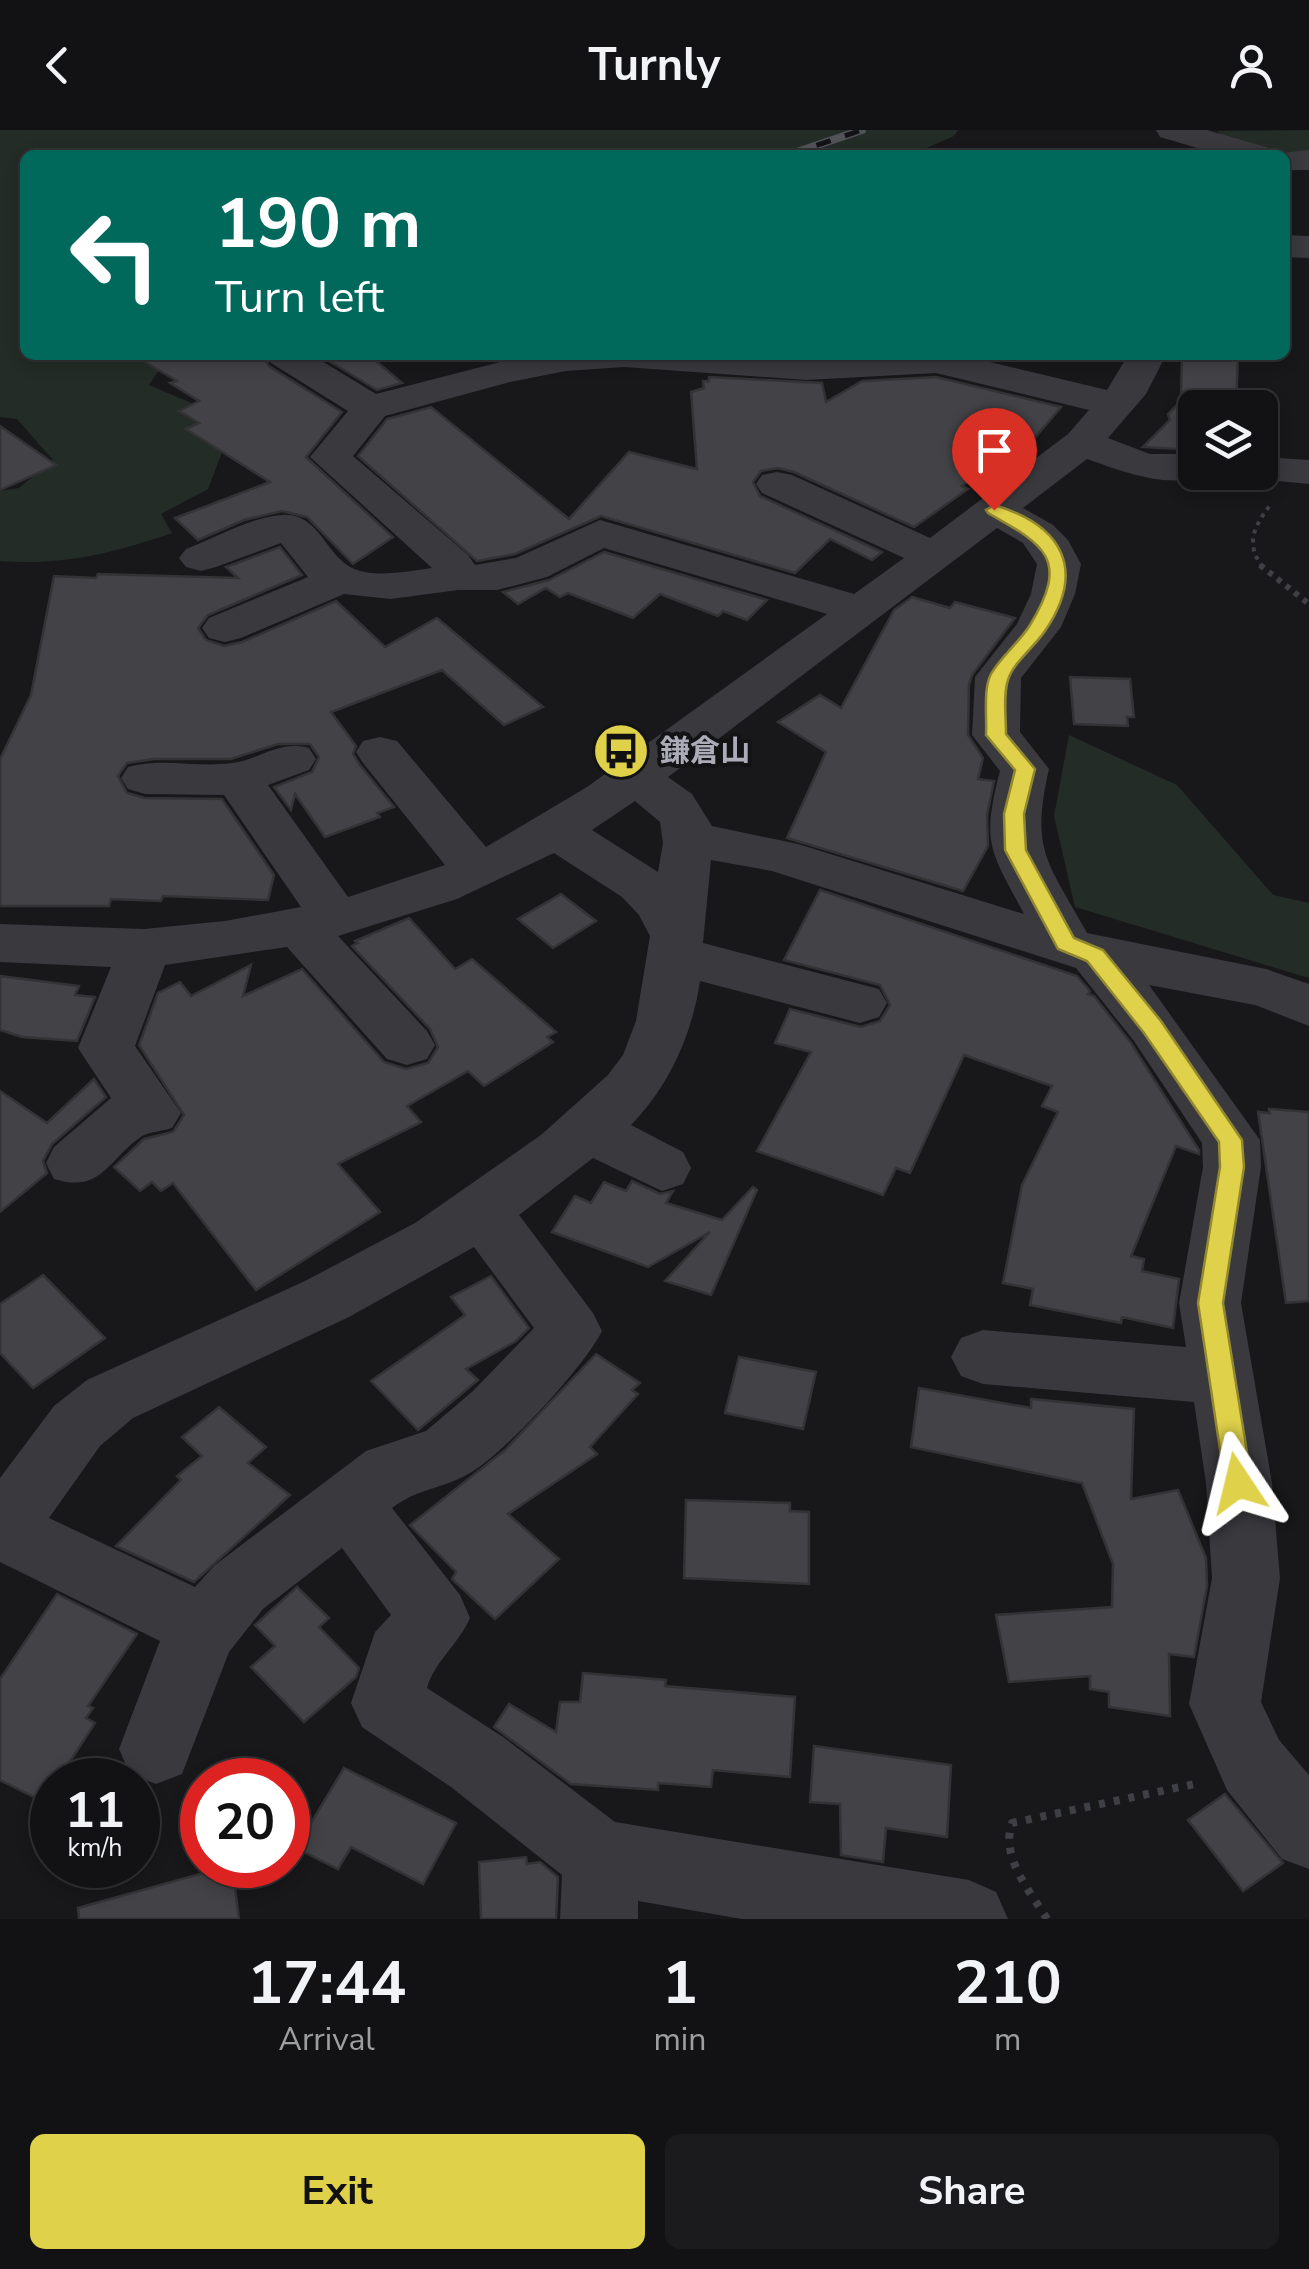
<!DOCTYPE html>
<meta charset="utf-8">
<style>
:root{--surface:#121214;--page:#1b1b1d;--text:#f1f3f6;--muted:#9c9ea0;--line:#313234;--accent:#e0d14a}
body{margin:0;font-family:"Nunito Sans","Noto Sans JP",sans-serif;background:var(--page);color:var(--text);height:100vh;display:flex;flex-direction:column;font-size:38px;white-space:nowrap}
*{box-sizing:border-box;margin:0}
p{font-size:32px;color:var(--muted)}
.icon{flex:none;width:55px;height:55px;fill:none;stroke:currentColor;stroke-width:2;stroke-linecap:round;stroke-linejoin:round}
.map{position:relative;height:1789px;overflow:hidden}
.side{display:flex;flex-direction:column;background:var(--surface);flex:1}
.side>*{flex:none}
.top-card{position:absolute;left:20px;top:20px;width:1270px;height:210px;border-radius:15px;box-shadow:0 5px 15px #0003,0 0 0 2px var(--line);background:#00695c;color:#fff;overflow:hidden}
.controls{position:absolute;left:1178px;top:260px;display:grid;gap:20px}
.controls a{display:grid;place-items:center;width:100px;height:100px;border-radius:15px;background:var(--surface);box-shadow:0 5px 15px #0003,0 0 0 2px var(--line);font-size:50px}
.speed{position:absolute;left:30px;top:1628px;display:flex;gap:20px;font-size:50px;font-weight:700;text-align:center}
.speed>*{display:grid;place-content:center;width:130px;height:130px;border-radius:50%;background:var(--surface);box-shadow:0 5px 15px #0003,0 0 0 2px var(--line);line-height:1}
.speed small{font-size:25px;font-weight:400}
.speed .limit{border:15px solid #d22;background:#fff;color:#111}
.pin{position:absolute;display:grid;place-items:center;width:85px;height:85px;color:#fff;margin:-102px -42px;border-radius:50% 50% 50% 0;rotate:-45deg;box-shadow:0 0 10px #0007}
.pin .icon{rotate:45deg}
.me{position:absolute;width:110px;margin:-55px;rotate:350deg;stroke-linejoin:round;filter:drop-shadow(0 0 8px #0008)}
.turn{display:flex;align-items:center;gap:35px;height:210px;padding:0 30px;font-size:45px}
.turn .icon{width:130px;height:130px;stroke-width:2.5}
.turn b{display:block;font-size:70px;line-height:85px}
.eta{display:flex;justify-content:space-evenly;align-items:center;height:170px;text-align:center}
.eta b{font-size:60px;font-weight:700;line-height:70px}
.cta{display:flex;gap:20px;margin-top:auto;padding:20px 30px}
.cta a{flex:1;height:115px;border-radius:15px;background:var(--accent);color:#111;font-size:40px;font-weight:700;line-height:115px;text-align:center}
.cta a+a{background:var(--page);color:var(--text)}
header{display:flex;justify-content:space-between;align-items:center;height:130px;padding:0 30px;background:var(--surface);font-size:45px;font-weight:700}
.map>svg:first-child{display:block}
.green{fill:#242c27}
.building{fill:#434246;stroke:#333235;stroke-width:2.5}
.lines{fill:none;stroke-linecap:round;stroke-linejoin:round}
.path-far2{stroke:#3f4045;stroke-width:4;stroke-dasharray:4 5;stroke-linecap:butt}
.path-far1{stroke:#3f4045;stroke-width:6;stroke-dasharray:5 6;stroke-linecap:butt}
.path{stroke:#3f4045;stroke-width:8;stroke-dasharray:6 9;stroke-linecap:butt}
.minor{fill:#3a393e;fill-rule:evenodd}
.rail-casing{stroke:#525259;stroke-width:8}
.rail{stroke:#131315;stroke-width:5;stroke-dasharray:15;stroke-linecap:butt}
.route{fill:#e0d14a;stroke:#928830;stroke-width:2.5}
.labels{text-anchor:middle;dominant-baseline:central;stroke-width:8;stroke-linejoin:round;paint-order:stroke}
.poi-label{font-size:30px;font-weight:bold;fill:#abacb8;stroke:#131315;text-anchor:start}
</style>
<header><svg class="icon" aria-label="back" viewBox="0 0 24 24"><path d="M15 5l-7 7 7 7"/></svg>Turnly<svg class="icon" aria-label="person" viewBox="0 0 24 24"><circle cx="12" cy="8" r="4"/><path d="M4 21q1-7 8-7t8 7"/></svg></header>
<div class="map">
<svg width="1309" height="1789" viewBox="0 0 1309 1789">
<rect width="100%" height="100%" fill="#18181a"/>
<g class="green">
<path d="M0 0H958L954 6 910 25H25V225H169L149 255 234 291 208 359 161 384 172 403C114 423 62 436 0 431V361L19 358 53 330 17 289 0 287Z"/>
<polygon points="1309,0 1309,32 1228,14 1217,1"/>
<polygon points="1069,605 1177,655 1273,765 1309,773 1309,848 1075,777 1054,686"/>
</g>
<g class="building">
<polygon points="133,225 262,225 269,236 342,282 306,327 393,407 353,434 307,387 282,381 244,390 198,410 175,388 270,352 186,299 199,293 179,281 199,271 170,253 177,251"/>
<polygon points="319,225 369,225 402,253 377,260"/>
<polygon points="1182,225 1238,225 1236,278 1195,278 1195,320 1143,317 1170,290 1168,284 1181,271"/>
<polygon points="709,247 822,253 826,272 862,251 936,247 1061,277 1033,310 1027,308 962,356 968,359 914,397 794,342 778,338 761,341 753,352 760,366 882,422 872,430 830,409 795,443 601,386 515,424 477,431 358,326 387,289 431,277 569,389 629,322 697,339 691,262 704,258 703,251 709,251"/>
<polygon points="0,296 56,335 0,360"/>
<polygon points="280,417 302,445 208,485 198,498 206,510 224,516 242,512 336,471 385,517 437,488 543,577 504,595 442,540 331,582 356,616 353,624 360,635 394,677 377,683 380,687 325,707 295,664 291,680 274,657 312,642 319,627 310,614 278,614 231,629 154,629 127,633 118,646 127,663 145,668 222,669 274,745 268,770 163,766 161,771 111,769 109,776 0,776 0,629 31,565 54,446 96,448 98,444 238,448 226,437"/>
<polygon points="604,422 767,470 747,490 723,481 718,486 660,464 633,488 568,463 560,467 546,458 518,474 503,462 549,450"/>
<polygon points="912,467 950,478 955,472 1015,488 972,545 969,555 968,605 983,628 978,649 994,651 987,685 988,716 963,761 787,708 826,622 778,592 820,565 841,578 894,480"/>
<polygon points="1070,547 1130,549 1134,587 1127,587 1128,596 1074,594"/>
<polygon points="820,760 1077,846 1090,861 1088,864 1094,866 1131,913 1199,1020 1199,1024 1176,1016 1131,1126 1144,1129 1142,1141 1179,1149 1173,1198 1122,1187 1121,1193 1030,1175 1033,1159 1003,1153 1022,1055 1058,982 1042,976 1052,956 964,925 910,1043 896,1038 883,1065 757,1021 811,922 775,913 790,879 861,897 880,891 890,875 880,855 784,830"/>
<polygon points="561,764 596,791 553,818 518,789"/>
<polygon points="409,788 455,839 472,829 556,902 547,907 553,912 484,956 468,941 407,976 421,992 338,1034 380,1082 256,1160 173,1053 161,1061 152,1052 140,1061 114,1037 144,1009 173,1002 184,985 139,915 158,863 180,852 191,866 251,835 243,866 302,839 384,932 406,939 428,933 438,917 430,899 352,816 358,813 355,811"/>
<polygon points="0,846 79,856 75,865 95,867 77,911 22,907 0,900"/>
<polygon points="94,949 106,967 52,1014 43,1031 47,1043 0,1082 0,961 47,993"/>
<polygon points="1269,979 1309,982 1309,1171 1286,1173 1258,982 1270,983"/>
<polygon points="632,1051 660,1064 673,1061 666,1073 722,1090 753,1057 757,1060 711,1165 665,1151 710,1102 648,1137 552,1102 575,1066 591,1073 604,1052 626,1061"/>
<polygon points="43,1145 105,1208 33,1258 0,1223 0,1174"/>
<polygon points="491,1146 529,1198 516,1211 466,1239 478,1250 418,1300 371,1251 465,1185 451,1167"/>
<polygon points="596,1224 640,1253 632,1260 638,1264 590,1317 597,1324 508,1384 559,1429 495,1489 452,1449 456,1442 410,1395 505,1320"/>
<polygon points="739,1227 816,1242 803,1299 725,1283"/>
<polygon points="919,1258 1031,1278 1031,1269 1134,1279 1131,1369 1178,1360 1206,1428 1207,1456 1194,1527 1169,1524 1170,1586 1109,1577 1109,1562 1090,1559 1090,1546 1009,1552 996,1485 1112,1477 1113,1434 1082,1353 911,1317"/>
<polygon points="219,1277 266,1317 248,1333 290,1365 194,1452 116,1416 181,1350 177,1346 202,1326 182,1307"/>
<polygon points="686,1370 790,1373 790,1381 809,1382 809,1454 684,1448"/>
<polygon points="297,1457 329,1488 319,1497 359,1538 356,1547 304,1592 251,1537 275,1516 255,1495"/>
<polygon points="57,1464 137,1504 88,1576 93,1578 86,1588 95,1593 58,1650 52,1650 52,1676 0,1650 0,1549"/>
<polygon points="583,1543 666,1550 665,1556 795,1567 790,1647 713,1640 711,1657 658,1653 658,1660 571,1654 494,1597 509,1574 556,1602 560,1572 580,1572"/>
<polygon points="814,1616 951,1635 947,1707 886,1698 883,1732 841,1725 840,1674 810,1672"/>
<polygon points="344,1638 456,1693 423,1754 351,1717 338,1739 296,1718"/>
<polygon points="1225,1664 1283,1733 1243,1761 1188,1690"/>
<polygon points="526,1727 527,1734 540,1732 558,1747 556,1789 481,1789 479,1732"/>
<polygon points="232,1735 239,1789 79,1789 78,1778"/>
</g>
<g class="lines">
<path class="path-far2" d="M1263 437C1244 414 1255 395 1271 374"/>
<polyline class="path-far1" points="1260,435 1309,474"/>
<path class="path" d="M1047 1789C1030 1761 1000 1727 1012 1693L1199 1653"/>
<g class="minor">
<polygon points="1156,0 1207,0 1269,18 1273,24 1309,20 1309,40 1285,40 1285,25 1221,25 1160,7"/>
<polygon points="1285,105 1309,106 1309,128 1285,127"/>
<path d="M266 225H312L376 264 527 225H961L1107 260 1128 225H1166L1146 264 1108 308 1150 324H1195V342H1211C1174 362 1124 342 1087 329L1023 378 1053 395 1068 410 1081 434 1075 464 1061 497 1021 548 1020 602 1049 639C1030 722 1048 732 1087 803L1266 839 1309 854V896L1255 875 1149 855 1260 1010 1261 1037 1241 1173 1272 1353 1280 1448 1261 1572 1279 1610 1309 1645V1739L1282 1729 1227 1660 1189 1574 1212 1448 1206 1353 1194 1272 983 1254 961 1246 951 1227 961 1208 983 1200 1186 1217 1179 1173 1203 1037 1202 1013 1134 911 1076 838 772 741 711 730 703 813 879 859 887 873 879 887 860 893 700 851C692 905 669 956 631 995L683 1022 691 1038 683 1054 662 1061 593 1028 519 1085 593 1183 602 1201C584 1237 505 1323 470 1343 443 1359 418 1358 392 1378L460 1465 470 1488C458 1515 434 1532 427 1558L503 1607 615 1692 969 1750 996 1762 1008 1789H742L638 1771V1789H560L562 1745 451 1657 362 1597 351 1573 375 1502 391 1485 342 1418 263 1479 229 1522 182 1644 156 1654 130 1644 119 1619 160 1511 0 1432V1348L54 1276 87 1250 305 1151 415 1093 541 1005 608 945 623 925 636 891 650 806 639 785 622 767 554 723 457 769 338 806 427 901 435 915 427 929 407 935 387 929 287 817 165 835 135 916 181 983 172 998C163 1001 149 1002 142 1006 108 1029 102 1064 54 1049L46 1033 54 1017 111 968 78 918 111 837 0 832V794L144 799 225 791 301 777 224 665 145 664 128 659 121 648 128 637C162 627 197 638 232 633 261 629 279 610 309 618L316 629 309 640 268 655 348 767 445 735 363 633 356 622 363 611 380 607 397 611 486 717 587 657 827 484 604 418 547 447 497 460H458L391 469 344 464 241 508 225 512 209 508 202 498 209 488 308 447 281 413 216 437 201 441 186 437 179 428 186 419C215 408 251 387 282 385 319 382 325 426 354 439 376 448 409 441 432 438L310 327 348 281 271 233ZM624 237 806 250 936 243 1089 280 1068 304 930 408 792 345 777 342 762 345 756 354 762 363 904 428 854 464 600 390 516 428 475 435 468 425 353 326 385 286 510 252 566 241ZM997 398 1023 413 1037 434 1031 464 1017 494 975 547 972 605 1000 641C981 714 990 720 1024 784L798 714 712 696 692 664 668 647ZM635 671 660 692 663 713 658 742 592 700ZM474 1117 534 1198 473 1261 426 1301 366 1321 215 1435 195 1457 49 1388 100 1316 133 1288 349 1187Z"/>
<polygon points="1260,327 1309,330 1309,354 1245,348 1242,342 1260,342"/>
</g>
<g class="rail-casing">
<polyline id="rail" points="788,25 862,0"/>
</g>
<use href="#rail" class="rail"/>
</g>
<path class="route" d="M994 375C1062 395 1087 439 1045 501 1035 516 1013 533 1008 550 1003 565 1006 587 1006 604L1035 639 1024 684 1026 720 1074 808 1103 820 1161 891 1242 1010 1244 1037 1223 1173 1252 1353 1248 1362 1238 1365 1229 1362 1225 1353 1198 1173 1220 1037 1219 1012 1144 903 1087 831 1058 819 1005 720 1004 684 1015 640 986 605C987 588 983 558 991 544 1001 526 1019 513 1030 495 1070 429 1045 415 988 383L986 380Z"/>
<defs>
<g id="bus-disc" transform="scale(2.875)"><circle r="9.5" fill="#e0d14a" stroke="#131315"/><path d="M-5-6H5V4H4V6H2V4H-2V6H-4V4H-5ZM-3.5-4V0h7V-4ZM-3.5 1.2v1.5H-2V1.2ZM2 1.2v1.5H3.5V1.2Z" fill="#111"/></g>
</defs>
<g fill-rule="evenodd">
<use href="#bus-disc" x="621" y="621"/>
</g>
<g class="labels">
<g class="poi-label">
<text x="660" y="621">鎌倉山</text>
</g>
</g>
</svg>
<div class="controls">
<a><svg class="icon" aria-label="layers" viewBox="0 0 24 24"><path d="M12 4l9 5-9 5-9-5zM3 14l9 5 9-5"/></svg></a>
</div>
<div class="speed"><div>11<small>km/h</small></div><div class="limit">20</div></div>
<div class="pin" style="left:994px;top:380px;background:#d93025"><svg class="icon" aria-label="arrive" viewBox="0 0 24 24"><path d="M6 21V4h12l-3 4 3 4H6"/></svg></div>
<svg class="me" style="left:1238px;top:1353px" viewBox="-20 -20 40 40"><path d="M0-17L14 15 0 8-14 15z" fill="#e0d14a" stroke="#fff" stroke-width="4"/></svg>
<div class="top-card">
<div class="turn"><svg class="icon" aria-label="left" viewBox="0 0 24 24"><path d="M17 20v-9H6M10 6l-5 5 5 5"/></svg><div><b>190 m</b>Turn left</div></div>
</div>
</div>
<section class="side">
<div class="eta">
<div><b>17:44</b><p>Arrival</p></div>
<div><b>1</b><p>min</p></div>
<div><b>210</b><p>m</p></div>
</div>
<div class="cta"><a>Exit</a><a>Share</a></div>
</section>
